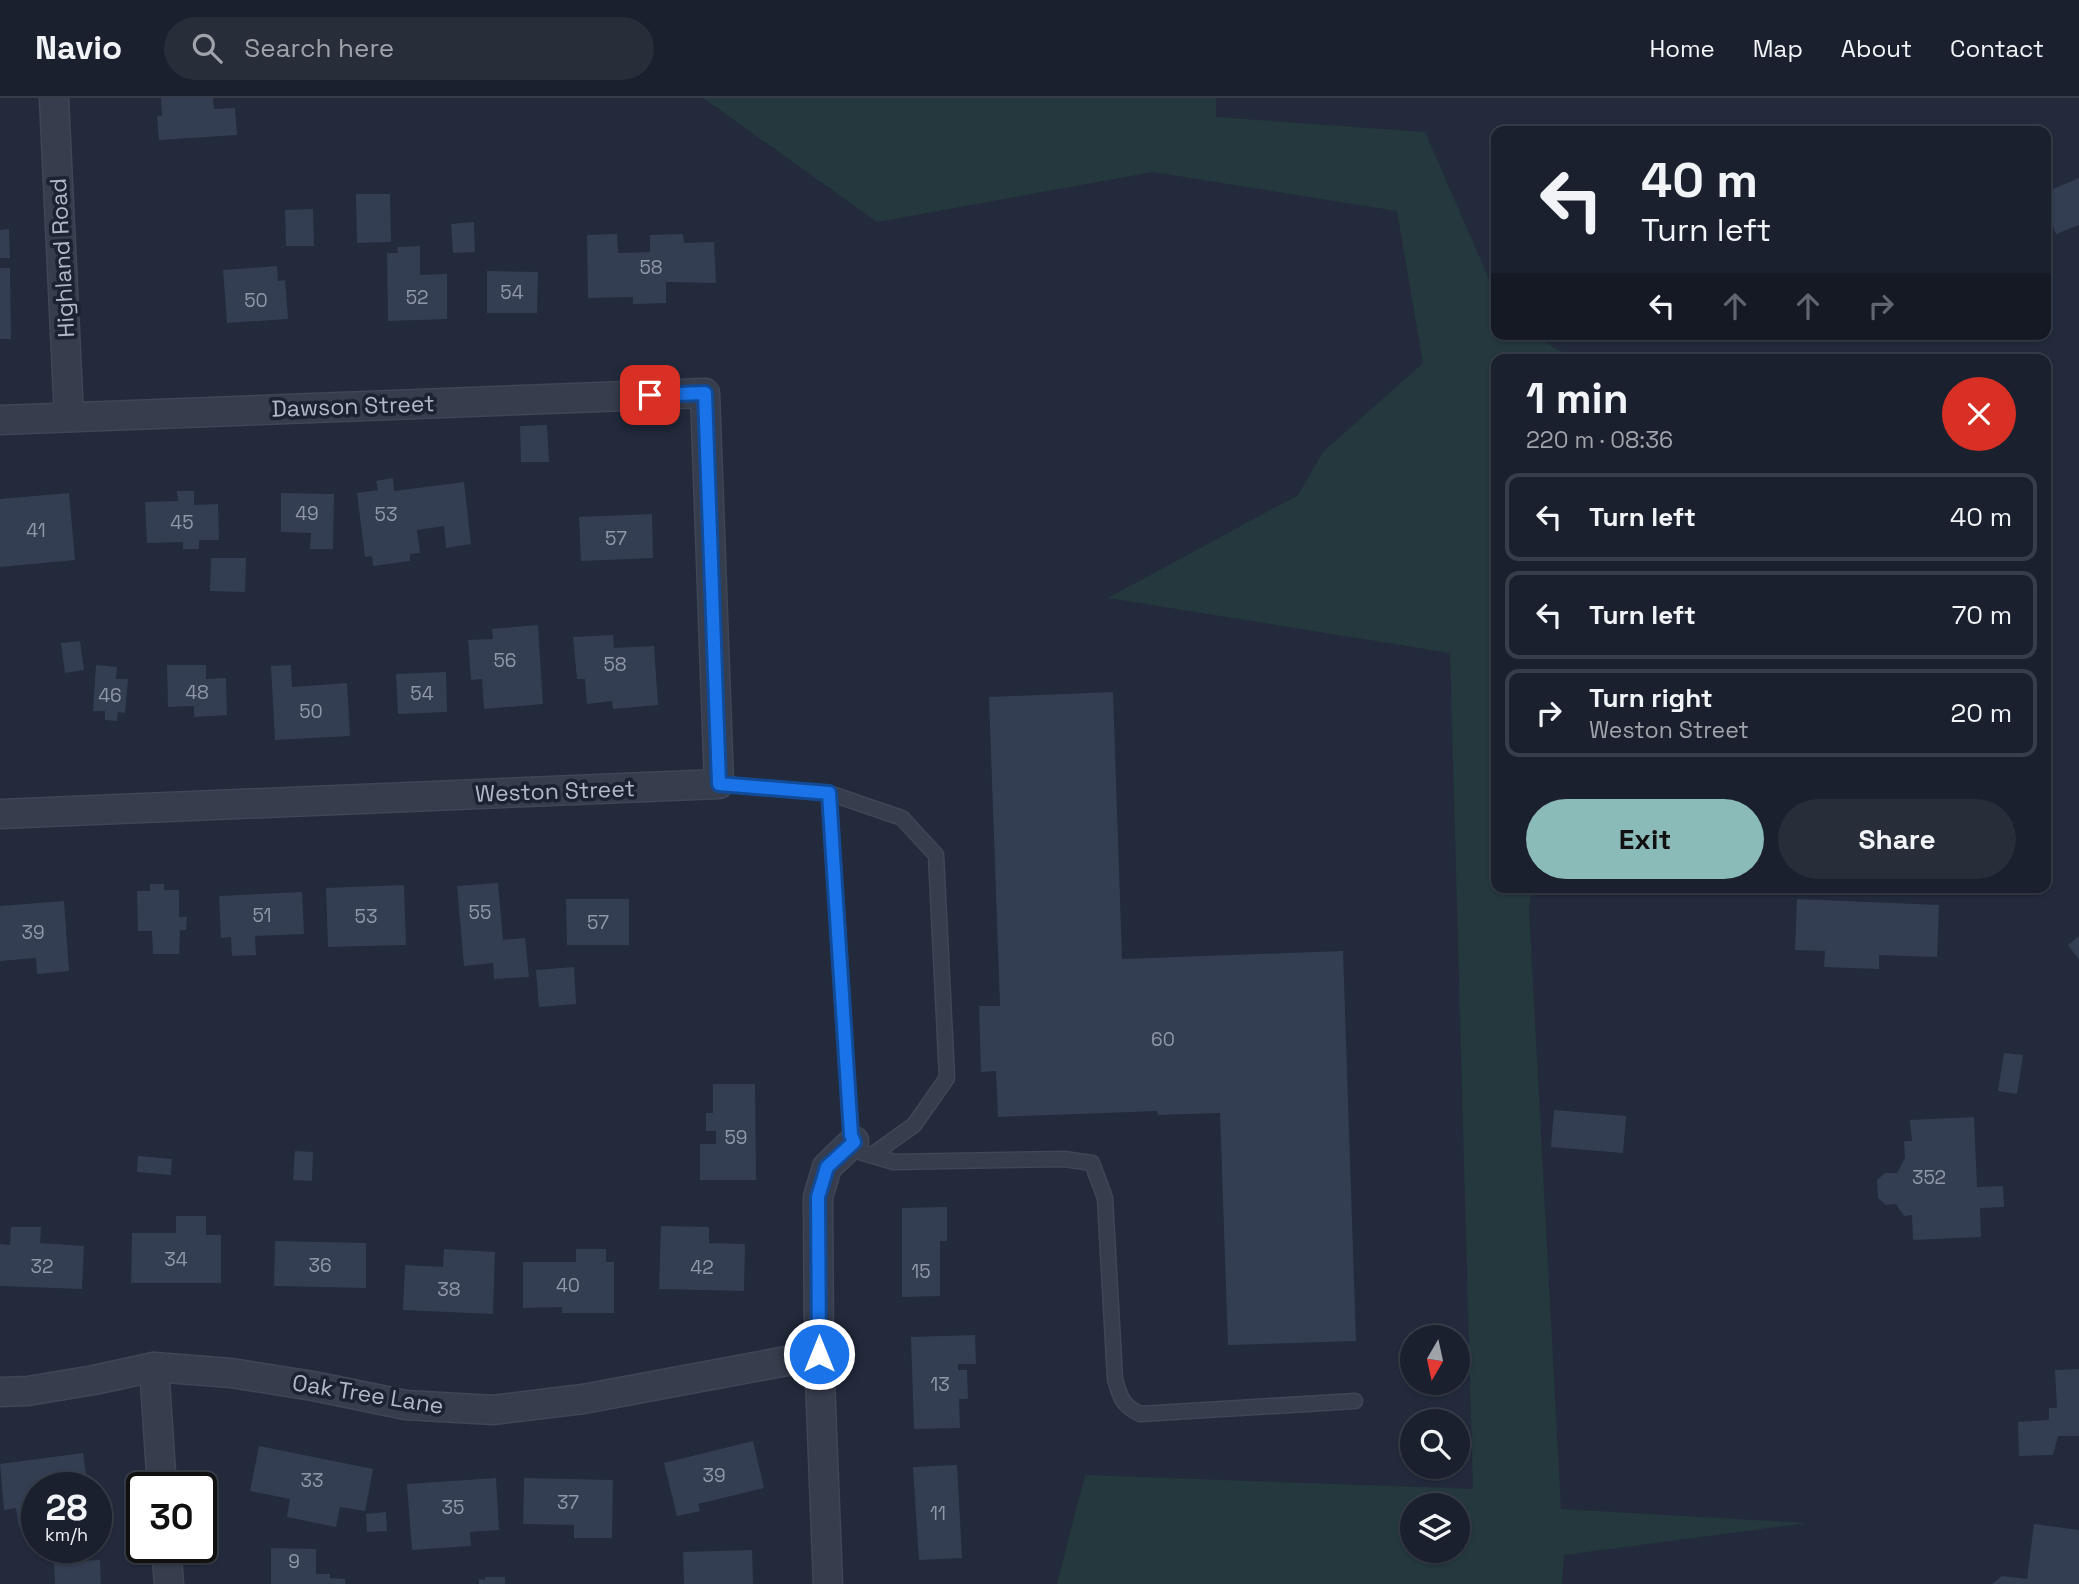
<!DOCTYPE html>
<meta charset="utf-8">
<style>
:root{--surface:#1a202d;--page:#272d39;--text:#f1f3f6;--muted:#9fa3aa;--line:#383e49;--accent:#8bbbb9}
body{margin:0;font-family:"Space Grotesk",sans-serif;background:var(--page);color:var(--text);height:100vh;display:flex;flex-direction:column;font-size:26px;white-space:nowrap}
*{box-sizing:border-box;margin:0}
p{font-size:23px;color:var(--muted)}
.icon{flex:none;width:38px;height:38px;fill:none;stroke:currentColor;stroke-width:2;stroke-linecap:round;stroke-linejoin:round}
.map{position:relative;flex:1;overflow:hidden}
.panel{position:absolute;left:1491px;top:256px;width:560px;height:539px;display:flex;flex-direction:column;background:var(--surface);border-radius:14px;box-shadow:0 2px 5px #0004,0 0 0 2px var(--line)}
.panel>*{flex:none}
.top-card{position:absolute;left:1491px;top:28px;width:560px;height:214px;border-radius:14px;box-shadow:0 2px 5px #0004,0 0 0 2px var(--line);background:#1a202d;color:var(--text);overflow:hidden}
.needle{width:46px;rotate:189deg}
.controls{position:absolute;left:1400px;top:1227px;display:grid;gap:14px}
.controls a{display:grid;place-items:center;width:70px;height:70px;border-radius:50%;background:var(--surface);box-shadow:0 2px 5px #0004,0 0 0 2px var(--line);font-size:35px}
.speed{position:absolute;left:21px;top:1374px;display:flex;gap:14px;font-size:35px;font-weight:700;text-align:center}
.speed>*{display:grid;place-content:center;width:91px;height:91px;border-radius:50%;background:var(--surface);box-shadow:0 2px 5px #0004,0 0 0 2px var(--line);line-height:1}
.speed small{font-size:18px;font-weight:400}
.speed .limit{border:4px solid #111;border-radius:10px;background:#fff;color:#111}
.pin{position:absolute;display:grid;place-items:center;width:60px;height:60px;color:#fff;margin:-30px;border-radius:14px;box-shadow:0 4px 10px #0006}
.me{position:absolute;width:77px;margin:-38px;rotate:0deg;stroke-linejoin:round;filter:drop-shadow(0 0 5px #0008)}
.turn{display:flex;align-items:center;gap:24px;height:147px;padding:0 35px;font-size:32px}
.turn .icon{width:91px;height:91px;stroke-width:2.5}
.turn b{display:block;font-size:49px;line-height:60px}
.lanes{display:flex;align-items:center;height:66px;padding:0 35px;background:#0003;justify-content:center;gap:35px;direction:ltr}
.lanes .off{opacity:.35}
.round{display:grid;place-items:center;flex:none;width:74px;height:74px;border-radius:37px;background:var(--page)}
.head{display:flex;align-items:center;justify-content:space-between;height:119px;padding:0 35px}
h1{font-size:42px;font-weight:800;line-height:52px}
.primary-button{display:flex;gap:14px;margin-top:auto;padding:14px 35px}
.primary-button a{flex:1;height:80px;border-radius:42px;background:var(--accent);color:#111;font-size:28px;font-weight:800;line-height:80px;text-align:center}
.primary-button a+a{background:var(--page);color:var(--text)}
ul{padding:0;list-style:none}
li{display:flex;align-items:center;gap:21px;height:88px;margin:0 14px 10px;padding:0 21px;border:4px solid var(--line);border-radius:14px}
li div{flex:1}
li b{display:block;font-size:26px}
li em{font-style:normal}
header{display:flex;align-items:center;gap:42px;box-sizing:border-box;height:98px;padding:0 35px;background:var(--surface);border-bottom:2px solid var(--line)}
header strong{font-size:33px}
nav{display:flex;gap:38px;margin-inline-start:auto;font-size:24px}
.search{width:490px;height:63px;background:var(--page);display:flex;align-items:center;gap:18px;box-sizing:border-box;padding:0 24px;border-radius:38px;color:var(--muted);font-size:26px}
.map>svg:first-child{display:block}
.green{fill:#24383d;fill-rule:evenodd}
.building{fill:#343e52}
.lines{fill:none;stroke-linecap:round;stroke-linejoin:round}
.lane-casing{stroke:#3f4655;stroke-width:17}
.street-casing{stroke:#3f4655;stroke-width:31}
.lane{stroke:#363d4c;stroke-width:14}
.street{stroke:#363d4c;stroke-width:28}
.route-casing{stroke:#114b97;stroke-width:18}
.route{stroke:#1a73e8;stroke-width:12}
.labels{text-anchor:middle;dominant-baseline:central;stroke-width:7;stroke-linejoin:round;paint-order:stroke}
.number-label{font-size:19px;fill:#9097a9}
.street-label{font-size:23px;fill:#b1b7c8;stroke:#1b2231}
</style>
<header>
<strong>Navio</strong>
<div class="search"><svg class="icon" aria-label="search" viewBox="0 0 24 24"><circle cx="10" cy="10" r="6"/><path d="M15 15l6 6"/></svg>Search here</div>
<nav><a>Home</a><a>Map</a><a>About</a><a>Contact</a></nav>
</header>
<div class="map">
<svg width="2079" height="1486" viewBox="0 0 2079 1486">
<rect width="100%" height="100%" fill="#222a3c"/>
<path class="green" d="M703 0H1216V19L1425 34 1496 197V236H1531L1574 261H1496V789H1532L1529 811 1561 1411 1807 1425 1564 1457 1562 1486H1057L1085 1377 1473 1391 1450 555 1108 500 1298 397 1323 354 1423 265 1397 113 1153 74 877 124ZM1412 1407H1458V1452H1412Z"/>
<g class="building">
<polygon points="161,0 213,0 214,11 235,10 237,37 159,42 157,18 162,18"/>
<polygon points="2079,80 2079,127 2056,136 2049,117 2046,117 2046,94"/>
<polygon points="356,96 390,96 391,144 357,145"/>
<polygon points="313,111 314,148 286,148 285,112"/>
<polygon points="474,124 475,154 453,155 451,126"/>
<polygon points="9,131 10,160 0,160 0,132"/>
<polygon points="617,136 618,155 650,154 650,137 683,136 684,145 714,144 716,185 666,184 666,205 633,206 633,199 588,200 587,137"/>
<polygon points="420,148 420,177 447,176 447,221 388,223 387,155 398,155 397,149"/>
<polygon points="277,168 278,183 285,182 288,221 227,225 223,172"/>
<polygon points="0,170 10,170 11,241 0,241"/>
<polygon points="487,173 538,174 537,215 487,215"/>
<polygon points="547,327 549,364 521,364 520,328"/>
<polygon points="393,380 394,393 464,384 471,446 446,450 444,428 417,432 420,455 410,456 410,463 373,468 372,458 365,459 357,395 378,392 376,383"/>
<polygon points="177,393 194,393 194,407 218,406 219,442 199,442 199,451 183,451 183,444 147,445 145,404 178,403"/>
<polygon points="69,395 75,462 0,469 0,401"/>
<polygon points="281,395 334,396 333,451 310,451 311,435 281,434"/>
<polygon points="652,416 653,460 581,463 579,419"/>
<polygon points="211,460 246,460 245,494 210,493"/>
<polygon points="538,527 543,606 484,611 482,581 471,582 468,542 493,541 492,531"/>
<polygon points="613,537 614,550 654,548 658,607 613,611 612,603 587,606 585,581 577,581 573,539"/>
<polygon points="80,543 84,572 65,575 61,545"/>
<polygon points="96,567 117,569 116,581 128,581 125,615 118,614 117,623 105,622 105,613 93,613"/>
<polygon points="167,567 206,567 206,581 226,580 227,617 194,619 194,608 168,609"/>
<polygon points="291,567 292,589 347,585 350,638 275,642 271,568"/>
<polygon points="446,574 447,614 398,616 396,576"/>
<polygon points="1113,594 1122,861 1343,853 1356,1243 1228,1247 1220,1015 1158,1017 1157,1013 998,1019 996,973 981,974 979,908 1000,908 989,599"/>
<polygon points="498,785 503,842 525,840 529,879 494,881 493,865 464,868 457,788"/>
<polygon points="150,786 164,786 164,792 179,792 179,819 187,819 186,832 180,832 179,856 153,856 152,833 138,833 137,793 150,793"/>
<polygon points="404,787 406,847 328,849 326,790"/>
<polygon points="302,794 304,836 255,838 256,857 232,858 231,839 221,840 219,798"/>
<polygon points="566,801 629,801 629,847 567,847"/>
<polygon points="1797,801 1939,807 1937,859 1879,857 1879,871 1824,869 1825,853 1795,852"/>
<polygon points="64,803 69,873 37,876 36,860 0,863 0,808"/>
<polygon points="2079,838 2079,862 2068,847"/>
<polygon points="574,869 576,906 539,909 536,872"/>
<polygon points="2004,955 2023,957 2017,996 1998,993"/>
<polygon points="713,986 755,986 756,1082 700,1082 700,1046 716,1046 716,1033 706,1033 706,1015 713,1015"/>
<polygon points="1554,1012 1626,1018 1623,1055 1551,1049"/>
<polygon points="1974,1019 1977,1089 2003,1088 2004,1109 1980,1110 1981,1139 1913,1142 1912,1117 1904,1118 1896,1106 1886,1107 1878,1100 1877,1082 1885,1075 1897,1075 1905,1060 1904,1043 1912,1043 1910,1022"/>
<polygon points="295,1053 313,1054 312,1083 293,1082"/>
<polygon points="138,1058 172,1061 171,1077 137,1074"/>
<polygon points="947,1109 947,1143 940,1143 940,1198 902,1199 902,1110"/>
<polygon points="176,1118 206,1118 206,1137 221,1137 221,1185 131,1185 132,1135 176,1135"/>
<polygon points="661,1128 709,1129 709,1145 745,1146 744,1193 659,1191"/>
<polygon points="11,1129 41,1129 40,1145 84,1148 82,1191 0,1188 0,1146 10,1147"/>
<polygon points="275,1143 366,1145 366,1190 274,1188"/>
<polygon points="444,1151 495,1154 493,1216 403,1212 405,1167 443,1169"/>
<polygon points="576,1151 606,1151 606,1164 614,1164 614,1215 562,1215 562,1209 523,1210 523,1164 576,1164"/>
<polygon points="975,1237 976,1266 958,1266 958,1272 967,1272 968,1301 959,1301 960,1330 914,1331 911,1239"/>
<polygon points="2079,1271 2079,1338 2058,1338 2053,1357 2019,1358 2018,1324 2049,1322 2049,1310 2057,1310 2055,1272"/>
<polygon points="753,1343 764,1390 698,1406 700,1413 677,1418 664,1365"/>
<polygon points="259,1348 373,1371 365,1413 340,1409 336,1429 287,1419 290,1401 250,1393"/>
<polygon points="83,1355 88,1390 37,1390 37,1427 19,1429 16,1410 4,1412 0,1366"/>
<polygon points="957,1367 962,1460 919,1462 913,1369"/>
<polygon points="496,1380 499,1432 470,1434 471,1448 412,1452 407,1386"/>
<polygon points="524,1380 613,1382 612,1440 574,1440 574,1427 523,1426"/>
<polygon points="386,1414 387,1433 367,1434 366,1416"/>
<polygon points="2034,1426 2079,1432 2079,1486 1992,1486 2002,1478 2027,1481"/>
<polygon points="271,1450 316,1451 316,1476 330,1476 330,1480 345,1481 345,1486 271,1486"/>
<polygon points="752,1452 753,1486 684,1486 683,1454"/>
<polygon points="100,1462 101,1486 55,1486 54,1464"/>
<polygon points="485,1479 505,1479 505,1486 479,1486 479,1481 485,1482"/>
</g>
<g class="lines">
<g class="lane-casing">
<g id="lane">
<polyline points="719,686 829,695 902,720 936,757 947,980 914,1027 872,1057"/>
<path d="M829 695 851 1037 860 1054 894 1064 1064 1061 1092 1065 1105 1100 1115 1281C1120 1299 1122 1307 1140 1316L1355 1303"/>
</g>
</g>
<g class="street-casing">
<g id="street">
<polyline points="54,0 69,319"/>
<polyline points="0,322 705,295 719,686 0,716"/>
<polyline points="154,1269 162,1390"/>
<polyline points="0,1294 28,1293 94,1282 154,1269 231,1275 313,1288 406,1307 493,1312 583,1301 819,1257"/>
<polyline points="166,1449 169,1486"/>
<polyline points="828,1486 819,1257 818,1099 827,1069 854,1043"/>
</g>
</g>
<use href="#lane" class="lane"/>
<use href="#street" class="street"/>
</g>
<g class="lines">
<g class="route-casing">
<polyline id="route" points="650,297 705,295 719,686 829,695 851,1037 854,1044 827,1069 818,1099 819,1256"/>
</g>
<use href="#route" class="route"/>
</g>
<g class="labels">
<g class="number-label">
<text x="651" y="169">58</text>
<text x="512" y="194">54</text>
<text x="417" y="199">52</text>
<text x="256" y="202">50</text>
<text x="307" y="415">49</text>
<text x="386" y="416">53</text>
<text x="182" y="424">45</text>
<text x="36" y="432">41</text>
<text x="616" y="440">57</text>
<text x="505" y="562">56</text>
<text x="615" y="566">58</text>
<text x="197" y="594">48</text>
<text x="422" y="595">54</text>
<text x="110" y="597">46</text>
<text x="311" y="613">50</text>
<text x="480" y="814">55</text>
<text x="262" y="817">51</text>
<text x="366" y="818">53</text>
<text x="598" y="824">57</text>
<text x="33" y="834">39</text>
<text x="1163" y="941">60</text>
<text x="736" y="1039">59</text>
<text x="1929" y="1079">352</text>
<text x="176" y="1161">34</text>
<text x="320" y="1167">36</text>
<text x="42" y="1168">32</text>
<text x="702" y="1169">42</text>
<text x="921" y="1173">15</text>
<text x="568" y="1187">40</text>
<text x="449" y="1191">38</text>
<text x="940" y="1286">13</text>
<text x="714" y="1377">39</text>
<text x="312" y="1382">33</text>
<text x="568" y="1404">37</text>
<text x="453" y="1409">35</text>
<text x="938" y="1415">11</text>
<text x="294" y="1463">9</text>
</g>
<g class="street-label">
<text transform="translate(62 160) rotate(-93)">Highland Road</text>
<text transform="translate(353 308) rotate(-2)">Dawson Street</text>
<text transform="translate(555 693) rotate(-2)">Weston Street</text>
<text transform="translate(368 1296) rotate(9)">Oak Tree Lane</text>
</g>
</g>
</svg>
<div class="controls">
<a><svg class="needle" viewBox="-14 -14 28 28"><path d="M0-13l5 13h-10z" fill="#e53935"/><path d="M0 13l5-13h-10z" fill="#9fa3aa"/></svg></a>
<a><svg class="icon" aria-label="search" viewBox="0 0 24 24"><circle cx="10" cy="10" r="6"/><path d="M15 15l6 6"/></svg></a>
<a><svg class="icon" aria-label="layers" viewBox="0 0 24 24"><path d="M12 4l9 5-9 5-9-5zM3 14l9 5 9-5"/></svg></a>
</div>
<div class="speed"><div>28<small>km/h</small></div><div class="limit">30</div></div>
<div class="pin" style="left:650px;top:297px;background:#d93025"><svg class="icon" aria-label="arrive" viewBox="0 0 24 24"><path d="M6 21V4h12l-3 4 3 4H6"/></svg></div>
<svg class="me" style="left:819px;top:1256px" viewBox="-20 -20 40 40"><circle r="17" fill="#1a73e8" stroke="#fff" stroke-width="3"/><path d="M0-11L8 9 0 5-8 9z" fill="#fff"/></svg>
<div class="top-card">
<div class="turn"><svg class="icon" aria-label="left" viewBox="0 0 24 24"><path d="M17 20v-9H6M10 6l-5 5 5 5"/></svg><div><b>40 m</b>Turn left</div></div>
<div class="lanes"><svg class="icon" aria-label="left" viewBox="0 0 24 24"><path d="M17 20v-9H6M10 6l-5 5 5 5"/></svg><svg class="icon off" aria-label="ahead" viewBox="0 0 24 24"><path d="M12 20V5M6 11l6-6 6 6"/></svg><svg class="icon off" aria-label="ahead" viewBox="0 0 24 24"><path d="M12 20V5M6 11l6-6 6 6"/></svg><svg class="icon off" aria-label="right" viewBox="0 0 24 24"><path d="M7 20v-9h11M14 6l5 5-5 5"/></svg></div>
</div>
<section class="panel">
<div class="head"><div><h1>1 min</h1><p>220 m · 08:36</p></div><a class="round" style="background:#d93025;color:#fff"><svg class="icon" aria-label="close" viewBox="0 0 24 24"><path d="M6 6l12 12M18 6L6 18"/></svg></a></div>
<ul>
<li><svg class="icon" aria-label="left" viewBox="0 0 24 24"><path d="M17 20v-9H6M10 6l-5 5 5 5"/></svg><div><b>Turn left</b></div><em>40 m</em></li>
<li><svg class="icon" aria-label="left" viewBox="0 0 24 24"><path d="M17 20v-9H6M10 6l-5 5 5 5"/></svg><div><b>Turn left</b></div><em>70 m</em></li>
<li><svg class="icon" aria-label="right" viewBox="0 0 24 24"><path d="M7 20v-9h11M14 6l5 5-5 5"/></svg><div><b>Turn right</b><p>Weston Street</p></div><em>20 m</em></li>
</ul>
<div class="primary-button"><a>Exit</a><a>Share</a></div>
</section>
</div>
